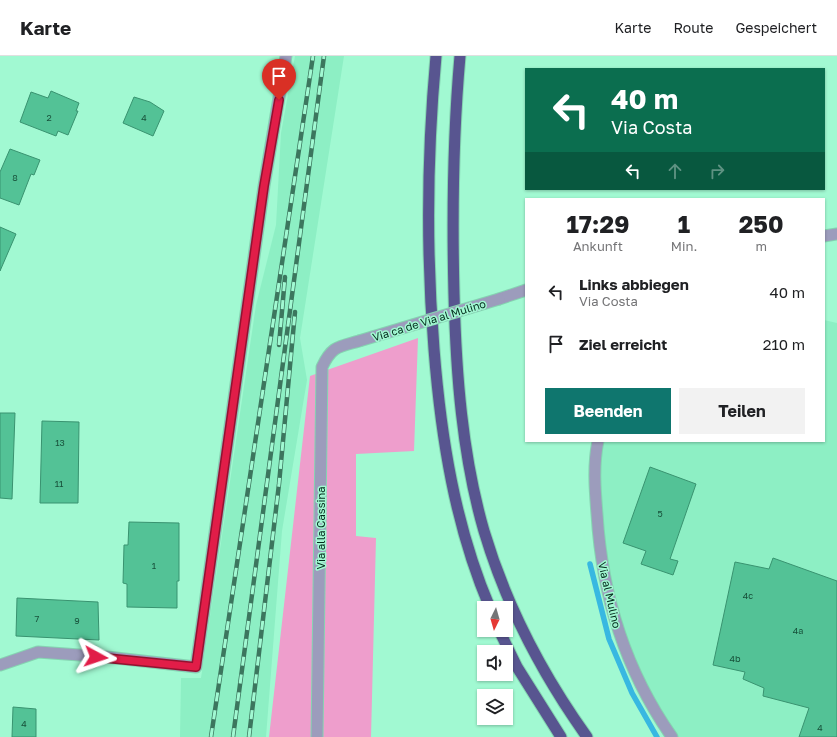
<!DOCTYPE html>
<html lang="de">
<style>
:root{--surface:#fff;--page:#f2f2f2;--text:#202124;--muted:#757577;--line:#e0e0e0;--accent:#0f766e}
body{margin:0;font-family:"Golos Text",sans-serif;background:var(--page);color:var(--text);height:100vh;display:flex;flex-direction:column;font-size:15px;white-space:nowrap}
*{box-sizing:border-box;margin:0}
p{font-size:13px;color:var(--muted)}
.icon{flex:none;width:22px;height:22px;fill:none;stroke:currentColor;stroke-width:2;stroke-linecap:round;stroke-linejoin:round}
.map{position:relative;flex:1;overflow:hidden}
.details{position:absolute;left:525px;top:142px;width:300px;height:244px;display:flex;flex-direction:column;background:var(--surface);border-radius:0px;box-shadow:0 1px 3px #0004}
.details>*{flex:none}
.hud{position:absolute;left:525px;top:12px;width:300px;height:122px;border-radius:0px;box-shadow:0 1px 3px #0004;background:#0b6e4f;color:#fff;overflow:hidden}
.needle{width:26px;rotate:185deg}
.fabs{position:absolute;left:477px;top:545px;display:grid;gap:8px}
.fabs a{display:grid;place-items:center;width:36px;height:36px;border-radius:0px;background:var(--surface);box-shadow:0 1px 3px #0004;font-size:20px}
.pin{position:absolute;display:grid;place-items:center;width:34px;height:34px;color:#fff;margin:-41px -17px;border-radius:50% 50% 50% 0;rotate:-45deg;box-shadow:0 0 4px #0007}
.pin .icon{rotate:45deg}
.me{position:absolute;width:44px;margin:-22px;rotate:95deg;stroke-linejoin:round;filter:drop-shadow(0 0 3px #0008)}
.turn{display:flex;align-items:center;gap:14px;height:84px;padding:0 20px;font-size:18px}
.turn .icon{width:52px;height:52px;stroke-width:2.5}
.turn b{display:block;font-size:28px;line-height:34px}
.lanes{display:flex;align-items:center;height:38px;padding:0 20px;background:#0003;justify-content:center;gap:20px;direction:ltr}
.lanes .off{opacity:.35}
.eta{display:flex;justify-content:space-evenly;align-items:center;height:68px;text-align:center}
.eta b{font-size:24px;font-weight:700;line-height:28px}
.action{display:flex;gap:8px;margin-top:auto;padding:8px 20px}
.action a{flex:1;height:46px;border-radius:0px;background:var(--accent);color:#fff;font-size:16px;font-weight:700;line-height:46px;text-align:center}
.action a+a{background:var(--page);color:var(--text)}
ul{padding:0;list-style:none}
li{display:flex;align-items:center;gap:12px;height:52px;padding:0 20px}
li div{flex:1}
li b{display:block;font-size:15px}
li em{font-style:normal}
header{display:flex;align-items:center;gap:24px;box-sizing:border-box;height:56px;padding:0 20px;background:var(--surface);border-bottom:1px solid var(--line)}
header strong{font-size:19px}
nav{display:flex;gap:22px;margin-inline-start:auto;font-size:14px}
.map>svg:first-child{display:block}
.built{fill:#8defc4}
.green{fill:#ee9ecc}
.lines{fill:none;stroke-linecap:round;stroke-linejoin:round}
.stream{stroke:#38b8e1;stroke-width:5.5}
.building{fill:#53c296;stroke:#399370}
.minor-casing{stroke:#85d4b1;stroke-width:13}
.trunk-casing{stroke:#85d4b1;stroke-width:13}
.minor{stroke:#9c9cbc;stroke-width:11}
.trunk{stroke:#585590;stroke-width:11}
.rail-casing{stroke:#3c765e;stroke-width:4.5}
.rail{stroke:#a1f9d2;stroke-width:3;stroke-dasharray:9;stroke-linecap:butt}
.minor-bridge-casing{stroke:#85d4b1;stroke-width:13;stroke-linecap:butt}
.minor-bridge{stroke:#9c9cbc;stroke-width:11}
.route-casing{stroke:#92132f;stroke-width:10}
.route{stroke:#e11d48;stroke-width:7}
.labels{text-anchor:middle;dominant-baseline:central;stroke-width:3;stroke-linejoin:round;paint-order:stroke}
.number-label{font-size:9px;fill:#18523b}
.street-label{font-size:11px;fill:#042c1d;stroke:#a1f9d2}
</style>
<header>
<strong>Karte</strong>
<nav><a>Karte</a><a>Route</a><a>Gespeichert</a></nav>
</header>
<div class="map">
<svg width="837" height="681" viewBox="0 0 837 681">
<rect width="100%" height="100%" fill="#a1f9d2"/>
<g class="built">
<polygon points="295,0 344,0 300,282 307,324 282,475 266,681 180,681 181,622 201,622 256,249 276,169 281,77"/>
<polygon points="824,264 837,267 837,681 672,681 633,612 602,513 598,385 824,385"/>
</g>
<polygon class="green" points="418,282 414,395 356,398 356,480 376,482 371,681 269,681 310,320"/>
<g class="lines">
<polyline class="stream" points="590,508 609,583 632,637 657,681"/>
</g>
<g class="building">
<polygon points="51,35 79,47 76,55 78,55 68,79 58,75 56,80 20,66 31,36 48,42"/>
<polygon points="134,41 150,46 164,55 153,80 123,67"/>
<polygon points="10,93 40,104 34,119 31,118 19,149 0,142 0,116"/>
<polygon points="0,171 16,178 0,215"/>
<polygon points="0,357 15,357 12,443 0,442"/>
<polygon points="42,365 79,366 78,447 40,447"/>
<polygon points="650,411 696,428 670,503 678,505 673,519 641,508 646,495 623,487"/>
<polygon points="129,466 179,467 179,525 177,525 177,552 127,551 127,528 123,527 124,489 128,489"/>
<polygon points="773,502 837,525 837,681 799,681 809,652 763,640 764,632 743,623 745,616 713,609 735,506 769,513"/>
<polygon points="17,542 98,546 99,584 16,580"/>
<polygon points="13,651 36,653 36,681 12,681"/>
</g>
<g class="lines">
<g class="minor-casing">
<g id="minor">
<polyline points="824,180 837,178"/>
<polyline points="499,243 526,234"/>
<path d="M598 385C593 409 595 434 597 458 602 539 625 614 672 681"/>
<polyline points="0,609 38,596 107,601 196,611 264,130 286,0"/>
<path d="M317 681 322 311C332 290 338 291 359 285"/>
</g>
</g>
<g class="trunk-casing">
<g id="trunk">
<path d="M436 0C427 98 426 195 434 293 441 382 455 470 490 552"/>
<path d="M460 0C453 79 452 159 454 238 456 317 462 399 484 475 506 549 542 618 587 681"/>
<polyline points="499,574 517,611 561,681"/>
</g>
</g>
<use href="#minor" class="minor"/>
<use href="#trunk" class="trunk"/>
<g class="rail-casing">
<g id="rail">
<polyline points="279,289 285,221"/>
<polyline points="211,681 313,0"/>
<polyline points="233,681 324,0"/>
<polyline points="249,681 279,428 295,256"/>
</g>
</g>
<use href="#rail" class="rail"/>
<g class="minor-bridge-casing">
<polyline id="minor-bridge" points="359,285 499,243"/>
</g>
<use href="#minor-bridge" class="minor-bridge"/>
</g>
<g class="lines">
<g class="route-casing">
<polyline id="route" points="96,601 196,611 264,130 279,44"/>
</g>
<use href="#route" class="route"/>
</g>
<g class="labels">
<g class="number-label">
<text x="49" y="61">2</text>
<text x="144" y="61">4</text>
<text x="15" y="121">8</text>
<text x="60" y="386">13</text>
<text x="59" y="427">11</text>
<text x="660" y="457">5</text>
<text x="154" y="509">1</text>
<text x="748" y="539">4c</text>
<text x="37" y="562">7</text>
<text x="77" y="564">9</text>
<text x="798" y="574">4a</text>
<text x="735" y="602">4b</text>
<text x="24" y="667">4</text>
<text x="820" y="671">4</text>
</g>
<g class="street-label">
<text transform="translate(429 264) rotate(-17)">Via ca de Via al Mulino</text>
<text transform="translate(320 472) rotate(-90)">Via alla Cassina</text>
<text transform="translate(610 539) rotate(77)">Via al Mulino</text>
</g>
</g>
</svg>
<div class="fabs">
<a><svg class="needle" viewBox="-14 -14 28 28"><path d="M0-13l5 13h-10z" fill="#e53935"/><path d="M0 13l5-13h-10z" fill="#757577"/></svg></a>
<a><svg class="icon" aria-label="sound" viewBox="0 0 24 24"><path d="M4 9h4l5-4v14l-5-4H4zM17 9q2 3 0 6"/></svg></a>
<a><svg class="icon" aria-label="layers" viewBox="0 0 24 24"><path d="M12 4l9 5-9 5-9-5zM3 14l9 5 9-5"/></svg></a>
</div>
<div class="pin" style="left:279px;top:44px;background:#d93025"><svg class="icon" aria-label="arrive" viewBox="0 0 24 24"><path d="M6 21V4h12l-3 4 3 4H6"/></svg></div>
<svg class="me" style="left:96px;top:601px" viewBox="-20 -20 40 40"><path d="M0-17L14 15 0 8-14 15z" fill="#e11d48" stroke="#fff" stroke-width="4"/></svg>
<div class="hud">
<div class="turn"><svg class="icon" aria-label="left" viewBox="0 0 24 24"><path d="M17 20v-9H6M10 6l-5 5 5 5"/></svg><div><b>40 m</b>Via Costa</div></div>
<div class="lanes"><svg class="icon" aria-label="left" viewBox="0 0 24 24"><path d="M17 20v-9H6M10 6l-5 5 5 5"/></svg><svg class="icon off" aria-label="ahead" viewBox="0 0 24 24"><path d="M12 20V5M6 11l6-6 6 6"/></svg><svg class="icon off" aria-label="right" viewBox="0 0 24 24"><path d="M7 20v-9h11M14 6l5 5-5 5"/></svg></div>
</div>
<section class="details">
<div class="eta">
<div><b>17:29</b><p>Ankunft</p></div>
<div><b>1</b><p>Min.</p></div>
<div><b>250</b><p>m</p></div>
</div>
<ul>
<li><svg class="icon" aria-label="left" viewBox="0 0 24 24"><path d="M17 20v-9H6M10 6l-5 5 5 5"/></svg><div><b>Links abbiegen</b><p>Via Costa</p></div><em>40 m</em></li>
<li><svg class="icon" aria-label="arrive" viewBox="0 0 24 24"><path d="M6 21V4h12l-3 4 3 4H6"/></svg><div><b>Ziel erreicht</b></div><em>210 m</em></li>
</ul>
<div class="action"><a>Beenden</a><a>Teilen</a></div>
</section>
</div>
